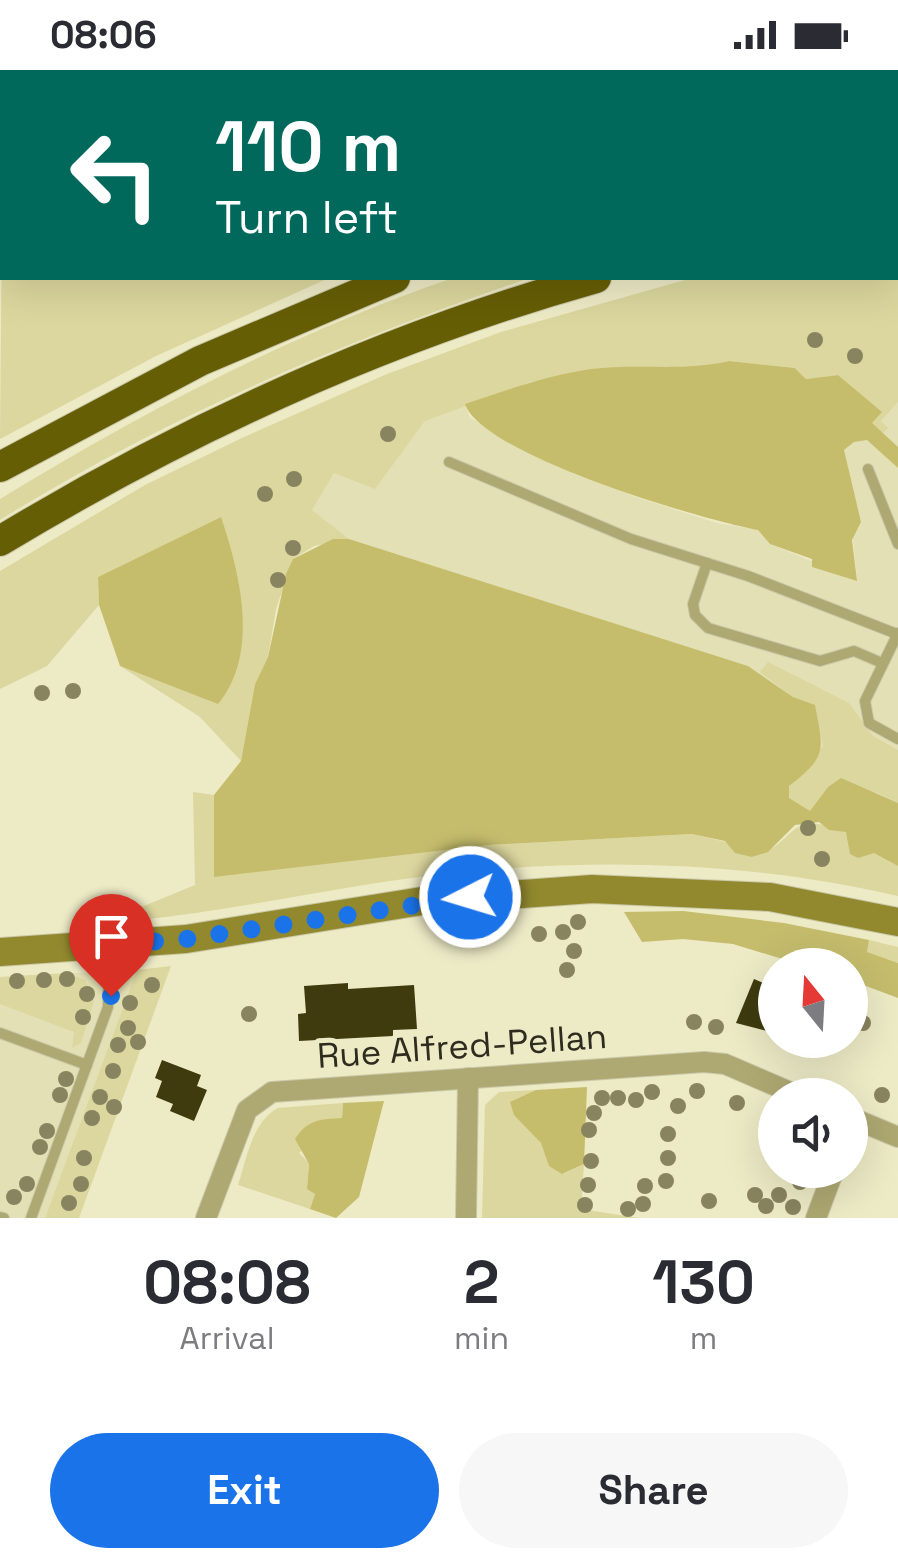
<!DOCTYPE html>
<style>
:root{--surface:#fff;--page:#f7f7f7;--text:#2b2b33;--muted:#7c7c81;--accent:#1a73e8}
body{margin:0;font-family:"Space Grotesk",sans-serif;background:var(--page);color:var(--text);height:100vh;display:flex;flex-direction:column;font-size:38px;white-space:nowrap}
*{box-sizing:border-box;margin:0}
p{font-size:32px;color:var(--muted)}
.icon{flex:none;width:55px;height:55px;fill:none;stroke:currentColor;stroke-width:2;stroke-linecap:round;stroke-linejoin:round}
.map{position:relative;height:1148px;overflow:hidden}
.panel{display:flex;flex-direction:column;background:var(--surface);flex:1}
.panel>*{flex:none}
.banner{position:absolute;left:0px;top:0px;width:900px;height:210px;box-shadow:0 10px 40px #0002;background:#00695c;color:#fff;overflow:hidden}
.needle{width:65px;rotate:342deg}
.buttons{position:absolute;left:758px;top:878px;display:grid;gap:20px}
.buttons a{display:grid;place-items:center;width:110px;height:110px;border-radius:50%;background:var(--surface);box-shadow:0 10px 40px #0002;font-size:50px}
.pin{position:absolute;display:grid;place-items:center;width:85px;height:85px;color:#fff;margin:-102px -42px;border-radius:50% 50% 50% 0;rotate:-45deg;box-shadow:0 0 10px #0007}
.pin .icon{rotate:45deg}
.me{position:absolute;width:110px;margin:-55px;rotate:265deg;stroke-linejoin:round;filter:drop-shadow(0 0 8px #0008)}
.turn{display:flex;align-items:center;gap:35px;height:210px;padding:0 50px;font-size:45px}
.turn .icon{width:130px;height:130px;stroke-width:2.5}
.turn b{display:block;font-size:70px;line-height:85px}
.eta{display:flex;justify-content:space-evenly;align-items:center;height:170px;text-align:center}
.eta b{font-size:60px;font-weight:800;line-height:70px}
.primary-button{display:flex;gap:20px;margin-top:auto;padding:20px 50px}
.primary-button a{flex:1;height:115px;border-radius:60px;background:var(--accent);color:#fff;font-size:40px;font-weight:800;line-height:115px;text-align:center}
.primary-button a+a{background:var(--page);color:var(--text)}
.status{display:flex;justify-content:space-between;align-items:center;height:70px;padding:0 50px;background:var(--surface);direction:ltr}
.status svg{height:28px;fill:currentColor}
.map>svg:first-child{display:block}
.built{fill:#e4e0b5}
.green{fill:#dcd79e}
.forest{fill:#c5bd6c}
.building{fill:#3f3b0f}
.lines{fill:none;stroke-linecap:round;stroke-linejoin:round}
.lane-casing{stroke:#cac8a8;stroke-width:12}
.street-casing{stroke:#cac8a8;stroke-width:22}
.secondary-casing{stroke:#cac8a8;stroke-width:30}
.highway-casing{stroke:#cac8a8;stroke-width:32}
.lane{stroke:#aea872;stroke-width:10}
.street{stroke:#aea872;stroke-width:20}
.secondary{stroke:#92892e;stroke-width:28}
.highway{stroke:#665e05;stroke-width:30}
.tree{fill:#888460}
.route{stroke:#1a73e8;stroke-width:18;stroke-dasharray:0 32.4}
.labels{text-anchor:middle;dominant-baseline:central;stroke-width:10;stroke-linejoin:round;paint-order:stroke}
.street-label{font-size:35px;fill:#2d2c1e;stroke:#edeac6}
</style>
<div class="status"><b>08:06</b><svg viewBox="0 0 49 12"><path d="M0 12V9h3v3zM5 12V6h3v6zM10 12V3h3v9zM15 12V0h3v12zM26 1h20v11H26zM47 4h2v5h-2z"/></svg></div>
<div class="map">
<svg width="898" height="1148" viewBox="0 0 898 1148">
<rect width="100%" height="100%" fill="#edeac6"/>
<g class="built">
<polygon points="898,233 898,826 838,812 793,627 748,596 349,469 311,440 334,403 375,418 425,351 465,334 470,348 633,426 717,453 758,460 770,474 857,510 844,380 854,372"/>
<polygon points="137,900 45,1148 0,1148 0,907"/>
</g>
<g class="green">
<polygon points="671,0 898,0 898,51 898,2 663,2"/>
<polygon points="2,143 2,208 329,208 156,286 0,369"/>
<polygon points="898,171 898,332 881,351 888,358 883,363 871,353 881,342 838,305 806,309 795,298 729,291 689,300 656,297 531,312 425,351 375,419 334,403 312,440 349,469 314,476 293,489 276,539 268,587 255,614 241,691 200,647 120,596 217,633 221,447 98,507 99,535 47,596 0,619 0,501 145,415 244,367 387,304 501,262 692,208 898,208"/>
<path d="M453 208H530C345 271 167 346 0 450V429C143 342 294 262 453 208Z"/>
<polygon points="768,592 849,633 873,666 898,680 898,733 878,723 828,717 810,742 788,728 789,716 823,676 815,636 793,627 760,602"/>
<path d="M193 722 214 725V806L489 775 693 764 726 772 752 787C801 773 782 738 847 762L850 783H874L898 796V826C751 792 596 787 445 804 342 815 241 840 138 850L139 838 195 815Z"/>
<polygon points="869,870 898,877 898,893 866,882"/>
<polygon points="171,896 79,1148 45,1148 137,900"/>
<polygon points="67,903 85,910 94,931 81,973 72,978 74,962 0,934 0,907"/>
<polygon points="536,1020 511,1032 563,1104 584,1094 581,1139 639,1148 482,1148 485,1035 499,1022"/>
<path d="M343 1033 342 1048 299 1083 309 1093 307 1118 315 1124 310 1139 238 1115C247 1088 252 1052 278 1038Z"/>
</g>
<g class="forest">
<polygon points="231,0 491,0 230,2"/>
<path d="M729 291 795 298 806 309 838 305 882 342 872 353 898 377V398L867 370 854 372 844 380 861 452 852 470 857 511 812 497V489L770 474 758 460C703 450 482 385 465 334 507 320 548 305 591 299 639 293 682 302 729 291Z"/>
<path d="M221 447C240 504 260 583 218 634L120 596 99 535 98 507Z"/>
<path d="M333 469H349L748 596 793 627 815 635C824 680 827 687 789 716V728L810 741 828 717 841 708 898 733V796L874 783 858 788 850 784 846 762 829 760 819 752 795 755 768 782 752 787 735 783 725 771 692 764 489 775 214 807V725L241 691 255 614 268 587 286 504 293 489Z"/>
<polygon points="683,841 784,853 869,870 867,882 898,893 898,928 850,910 850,895 802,895 733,874 683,869 642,872 624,842"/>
<polygon points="587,1017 584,1094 562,1104 549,1096 541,1073 514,1045 510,1032 536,1020"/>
<path d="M384 1031 359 1127 336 1148 310 1139 315 1124 307 1119 309 1094 295 1069C307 1050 320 1049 342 1048L343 1033Z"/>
</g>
<g class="building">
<polygon points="754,909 775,918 775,963 736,953"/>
<polygon points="348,913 348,919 414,915 417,959 393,960 393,966 299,971 298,944 306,943 304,916"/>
<polygon points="162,990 201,1005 197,1016 207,1020 194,1051 170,1041 173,1034 156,1027 162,1011 155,1008"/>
</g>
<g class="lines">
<g class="lane-casing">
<g id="lane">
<polyline points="449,392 631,469 748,506 897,564"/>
<polyline points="868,399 898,474"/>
<polyline points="707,493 693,534 695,545 708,558 820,591 854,581 882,593"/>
<polyline points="898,563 865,631 869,653 898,669"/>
<polyline points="0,963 87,995"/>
<polyline points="0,1147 4,1148"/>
<polyline points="31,1148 108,937 109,876"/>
</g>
</g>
<g class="street-casing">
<g id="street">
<polyline points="850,1047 898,1067"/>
<polyline points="206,1148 247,1040 272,1022 704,992 725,994 797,1025"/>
<polyline points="466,1148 468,1008"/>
<polyline points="816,1148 834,1100"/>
</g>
</g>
<g class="secondary-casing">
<g id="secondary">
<polyline points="601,2 611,0"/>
<polyline points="0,125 2,124"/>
<polyline points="0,882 186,869 422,831 592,819 770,827 898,852"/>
</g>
</g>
<g class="highway-casing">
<g id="highway">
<polyline points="0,397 200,291 395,208"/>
<path d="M0 471C187 358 385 267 596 208"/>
</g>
</g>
<use href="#lane" class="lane"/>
<use href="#street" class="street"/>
<use href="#secondary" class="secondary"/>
<use href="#highway" class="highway"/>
</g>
<g class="tree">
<circle cx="815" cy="270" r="8"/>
<circle cx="855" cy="286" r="8"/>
<circle cx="388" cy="364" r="8"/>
<circle cx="294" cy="409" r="8"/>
<circle cx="265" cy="424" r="8"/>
<circle cx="293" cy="478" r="8"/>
<circle cx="278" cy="510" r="8"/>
<circle cx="73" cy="621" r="8"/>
<circle cx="42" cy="623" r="8"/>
<circle cx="808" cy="758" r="8"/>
<circle cx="822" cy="789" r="8"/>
<circle cx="578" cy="852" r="8"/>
<circle cx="563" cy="862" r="8"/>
<circle cx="539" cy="864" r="8"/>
<circle cx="574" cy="881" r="8"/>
<circle cx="567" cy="900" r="8"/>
<circle cx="67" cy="909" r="8"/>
<circle cx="44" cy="910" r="8"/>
<circle cx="17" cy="911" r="8"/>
<circle cx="152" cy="915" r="8"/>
<circle cx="87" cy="924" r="8"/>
<circle cx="130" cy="933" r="8"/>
<circle cx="249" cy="944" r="8"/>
<circle cx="83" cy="947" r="8"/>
<circle cx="694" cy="952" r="8"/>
<circle cx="863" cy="953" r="8"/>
<circle cx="716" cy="957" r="8"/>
<circle cx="128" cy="958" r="8"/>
<circle cx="583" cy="970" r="8"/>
<circle cx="138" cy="972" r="8"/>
<circle cx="118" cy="975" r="8"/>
<circle cx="113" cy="1001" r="8"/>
<circle cx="66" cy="1009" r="8"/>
<circle cx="697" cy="1021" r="8"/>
<circle cx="652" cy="1022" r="8"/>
<circle cx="60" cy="1025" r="8"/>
<circle cx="882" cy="1025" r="8"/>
<circle cx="100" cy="1027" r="8"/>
<circle cx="602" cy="1028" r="8"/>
<circle cx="618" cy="1028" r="8"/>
<circle cx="636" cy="1030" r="8"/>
<circle cx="737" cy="1033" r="8"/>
<circle cx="678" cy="1036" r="8"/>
<circle cx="114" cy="1037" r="8"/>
<circle cx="594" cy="1043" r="8"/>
<circle cx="92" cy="1048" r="8"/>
<circle cx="589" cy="1060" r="8"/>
<circle cx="47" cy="1061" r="8"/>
<circle cx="668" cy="1064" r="8"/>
<circle cx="40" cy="1077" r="8"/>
<circle cx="84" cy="1088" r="8"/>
<circle cx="668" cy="1088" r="8"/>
<circle cx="591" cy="1091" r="8"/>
<circle cx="666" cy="1111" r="8"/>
<circle cx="800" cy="1112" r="8"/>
<circle cx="27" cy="1114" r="8"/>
<circle cx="81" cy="1114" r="8"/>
<circle cx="588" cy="1115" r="8"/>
<circle cx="645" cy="1116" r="8"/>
<circle cx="755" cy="1125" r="8"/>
<circle cx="779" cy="1125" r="8"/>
<circle cx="14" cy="1127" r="8"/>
<circle cx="709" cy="1131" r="8"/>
<circle cx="69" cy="1133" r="8"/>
<circle cx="643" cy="1134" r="8"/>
<circle cx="585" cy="1135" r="8"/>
<circle cx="766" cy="1136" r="8"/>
<circle cx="793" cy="1137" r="8"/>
<circle cx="628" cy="1139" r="8"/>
</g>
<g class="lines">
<polyline class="route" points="111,926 109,875 186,869 470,827"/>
</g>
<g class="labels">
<g class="street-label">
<text transform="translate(462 976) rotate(-4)">Rue Alfred-Pellan</text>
</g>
</g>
</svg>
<div class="buttons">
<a><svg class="needle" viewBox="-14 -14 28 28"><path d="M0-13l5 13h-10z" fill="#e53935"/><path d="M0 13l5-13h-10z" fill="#7c7c81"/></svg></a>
<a><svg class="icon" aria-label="sound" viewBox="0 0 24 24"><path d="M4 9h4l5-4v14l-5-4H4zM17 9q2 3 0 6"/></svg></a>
</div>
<div class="pin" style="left:111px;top:926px;background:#d93025"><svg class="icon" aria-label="arrive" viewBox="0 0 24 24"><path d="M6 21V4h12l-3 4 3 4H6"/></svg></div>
<svg class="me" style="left:470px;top:827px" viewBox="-20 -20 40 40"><circle r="17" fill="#1a73e8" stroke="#fff" stroke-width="3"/><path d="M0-11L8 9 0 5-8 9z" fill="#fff"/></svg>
<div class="banner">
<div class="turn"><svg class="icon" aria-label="left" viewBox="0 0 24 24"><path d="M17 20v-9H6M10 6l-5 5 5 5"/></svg><div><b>110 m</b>Turn left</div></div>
</div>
</div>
<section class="panel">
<div class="eta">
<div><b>08:08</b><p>Arrival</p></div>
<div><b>2</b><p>min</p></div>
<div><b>130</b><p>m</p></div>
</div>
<div class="primary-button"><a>Exit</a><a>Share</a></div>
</section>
